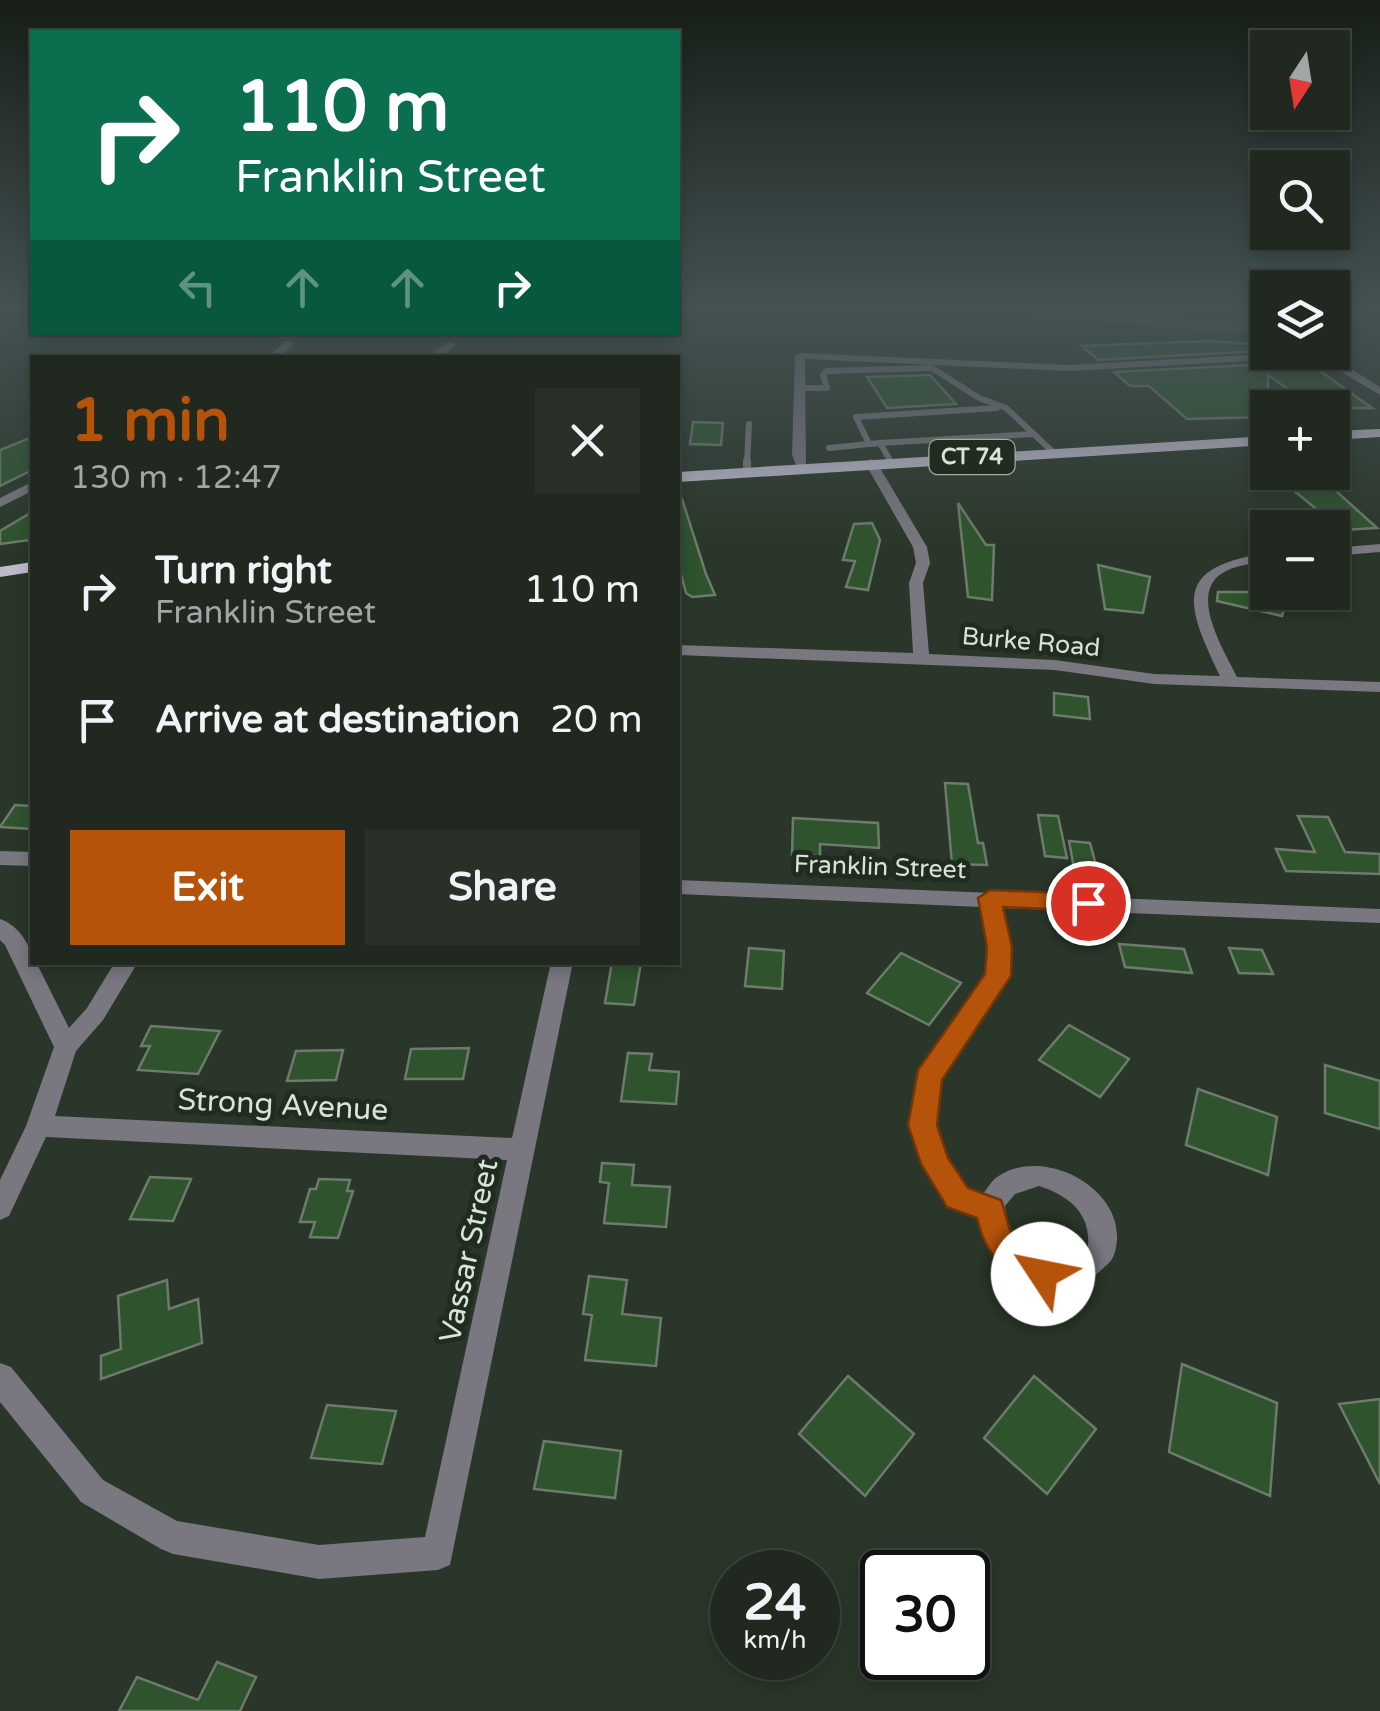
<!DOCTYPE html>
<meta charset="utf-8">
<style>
:root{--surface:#20281f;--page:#283028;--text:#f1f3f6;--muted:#a2a6a4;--line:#3d443d;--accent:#b45309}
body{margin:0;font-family:"Varela Round",sans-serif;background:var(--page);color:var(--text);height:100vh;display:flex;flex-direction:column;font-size:38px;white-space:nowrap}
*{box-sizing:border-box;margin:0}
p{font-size:32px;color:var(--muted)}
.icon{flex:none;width:55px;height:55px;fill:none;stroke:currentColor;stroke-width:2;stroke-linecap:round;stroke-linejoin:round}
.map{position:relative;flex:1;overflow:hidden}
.sheet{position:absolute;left:30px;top:355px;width:650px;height:610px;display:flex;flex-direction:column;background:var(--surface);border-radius:0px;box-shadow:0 5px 15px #0003,0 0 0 2px var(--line)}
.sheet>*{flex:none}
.banner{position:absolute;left:30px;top:30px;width:650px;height:305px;border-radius:0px;box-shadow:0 5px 15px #0003,0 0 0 2px var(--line);background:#0b6e4f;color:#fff;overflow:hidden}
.needle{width:65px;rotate:192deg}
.buttons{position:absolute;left:1250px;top:30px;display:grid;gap:20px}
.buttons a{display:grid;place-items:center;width:100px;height:100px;border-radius:0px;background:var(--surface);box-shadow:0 5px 15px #0003,0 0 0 2px var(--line);font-size:50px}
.speed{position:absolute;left:710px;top:1550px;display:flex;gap:20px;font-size:50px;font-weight:700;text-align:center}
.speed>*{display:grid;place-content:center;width:130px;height:130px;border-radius:50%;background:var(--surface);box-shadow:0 5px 15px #0003,0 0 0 2px var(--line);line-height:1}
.speed small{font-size:25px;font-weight:400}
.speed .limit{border:5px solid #111;border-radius:15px;background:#fff;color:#111}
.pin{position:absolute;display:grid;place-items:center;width:85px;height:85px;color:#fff;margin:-42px;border:5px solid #fff;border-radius:50%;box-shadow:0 2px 10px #0007}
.me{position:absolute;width:110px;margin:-55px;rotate:304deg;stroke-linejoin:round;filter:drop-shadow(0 0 8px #0008)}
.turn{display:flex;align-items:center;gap:35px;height:210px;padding:0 40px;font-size:45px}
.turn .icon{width:130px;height:130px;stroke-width:2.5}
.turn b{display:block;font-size:70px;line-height:85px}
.lanes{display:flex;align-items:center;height:95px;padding:0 40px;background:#0003;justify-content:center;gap:50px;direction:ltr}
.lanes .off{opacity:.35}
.round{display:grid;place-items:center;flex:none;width:105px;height:105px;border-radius:0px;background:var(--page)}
.summary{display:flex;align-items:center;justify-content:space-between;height:170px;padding:0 40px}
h1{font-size:60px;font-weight:800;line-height:75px;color:var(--accent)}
.button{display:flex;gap:20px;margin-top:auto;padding:20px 40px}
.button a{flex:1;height:115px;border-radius:0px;background:var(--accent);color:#fff;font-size:40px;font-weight:800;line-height:115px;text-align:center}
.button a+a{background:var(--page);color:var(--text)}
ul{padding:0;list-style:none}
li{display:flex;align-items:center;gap:30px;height:130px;padding:0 40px}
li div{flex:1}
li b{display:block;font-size:38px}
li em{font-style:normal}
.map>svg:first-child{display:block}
.green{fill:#3a5239}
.building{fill:#2e532d;stroke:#6d7b6c;stroke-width:2.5}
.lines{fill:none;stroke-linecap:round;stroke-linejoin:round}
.service-far1{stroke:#79777f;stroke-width:6}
.service{stroke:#79777f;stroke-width:8}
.minor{fill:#79777f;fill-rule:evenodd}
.primary{fill:#bebacc;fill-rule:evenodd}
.route{fill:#b45309;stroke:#753606;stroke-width:2.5}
.labels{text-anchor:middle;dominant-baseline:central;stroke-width:10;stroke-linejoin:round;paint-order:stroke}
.shield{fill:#202c1f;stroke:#a2aba2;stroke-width:2.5}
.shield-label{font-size:22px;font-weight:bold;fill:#dae2da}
.street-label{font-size:25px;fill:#dae2da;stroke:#202c1f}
.near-street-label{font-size:30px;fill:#dae2da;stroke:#202c1f}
</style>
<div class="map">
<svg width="1380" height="1711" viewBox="0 0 1380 1711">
<rect width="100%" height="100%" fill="#2a3629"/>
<polygon class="green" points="966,310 1072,310 1267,323 1267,336"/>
<g class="building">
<polygon points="1211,341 1250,344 1260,351 1098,360 1082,346"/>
<polygon points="1268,364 1268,368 1316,368 1372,408 1315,408 1268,375 1268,417 1187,419 1149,386 1130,386 1114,372"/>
<polygon points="930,375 956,404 887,408 867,377"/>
<polygon points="693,422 723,423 721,445 690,444"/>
<polygon points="32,437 32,470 0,486 0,450"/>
<polygon points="1271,472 1315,472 1377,528 1342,530"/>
<polygon points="682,499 706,574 715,595 692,597 686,593 678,563 678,500"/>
<polygon points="958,503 986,545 994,545 992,600 968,597"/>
<polygon points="32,512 30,540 0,544 0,531"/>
<polygon points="872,523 880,540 868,590 846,587 855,561 843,560 854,524"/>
<polygon points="1098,565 1150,577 1143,613 1105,609"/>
<polygon points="1218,592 1289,592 1282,616 1217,601"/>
<polygon points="1054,693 1088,697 1090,719 1054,715"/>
<polygon points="945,783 968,784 978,843 983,843 987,865 952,864"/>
<polygon points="15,805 32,806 32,829 0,827"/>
<polygon points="1038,815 1058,816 1067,858 1045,856"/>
<polygon points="1298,816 1328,817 1345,852 1380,854 1380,874 1286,871 1276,849 1315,852"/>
<polygon points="793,818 878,823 879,848 820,844 820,856 792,855"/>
<polygon points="1069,841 1090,843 1097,869 1074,868"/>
<polygon points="1119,944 1184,949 1192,973 1125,967"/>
<polygon points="749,948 784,951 782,989 745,986"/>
<polygon points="1229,948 1262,950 1273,974 1239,973"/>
<polygon points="901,953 961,983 929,1025 867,993"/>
<polygon points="612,962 641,962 634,1005 605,1003"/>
<polygon points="1069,1025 1129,1059 1100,1097 1039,1060"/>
<polygon points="151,1026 220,1031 198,1074 138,1070 150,1046 141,1046"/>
<polygon points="469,1048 463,1079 405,1079 411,1049"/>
<polygon points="343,1050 336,1080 287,1081 296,1051"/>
<polygon points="628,1053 652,1054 649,1070 679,1072 676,1104 621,1101"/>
<polygon points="1325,1065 1380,1081 1380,1129 1325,1113"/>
<polygon points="1198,1089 1277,1117 1268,1175 1186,1145"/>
<polygon points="602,1163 634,1165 632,1185 670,1187 666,1227 604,1223 609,1183 600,1182"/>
<polygon points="150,1177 191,1179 173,1221 130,1219"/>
<polygon points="319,1179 350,1180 347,1191 353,1191 338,1238 310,1237 315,1222 300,1222 310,1189 316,1189"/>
<polygon points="589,1276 627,1280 622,1314 661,1318 656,1366 585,1360 592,1315 583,1314"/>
<polygon points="167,1280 169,1309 198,1299 202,1343 101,1379 101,1356 121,1349 118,1296"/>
<polygon points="1182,1364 1277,1403 1270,1496 1169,1452"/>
<polygon points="848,1376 914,1434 865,1496 799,1434"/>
<polygon points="1034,1376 1096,1429 1047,1494 984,1438"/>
<polygon points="1380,1399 1380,1484 1339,1404"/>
<polygon points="327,1405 396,1411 382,1464 311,1458"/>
<polygon points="544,1441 621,1451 615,1498 534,1489"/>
<polygon points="217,1662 256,1677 240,1711 119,1711 137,1677 198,1700"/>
</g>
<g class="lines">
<g class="service-far1">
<polyline points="799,388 827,388 823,375 827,371 932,368 979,398 1006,408 1053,452"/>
<polyline points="880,443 869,444 856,417 997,408"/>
<polyline points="829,448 869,444"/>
<polyline points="891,462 880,443 1033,434"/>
<polyline points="747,463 749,424"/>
</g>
<polyline class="service" points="747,472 747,461"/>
<g class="minor">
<polygon points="286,341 295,343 278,358 266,358"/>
<polygon points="448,342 457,344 440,358 427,358"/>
<polygon points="1306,352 1332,357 1380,387 1380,395 1325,362 1302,358 1070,371 805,359 806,470 798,470 792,455 795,356 800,353 1070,365"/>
<path d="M871 459 877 463 927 547 930 563 923 583 929 654 1055 660 1154 674 1220 676C1185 603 1172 567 1268 553V561C1252 564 1234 565 1221 574 1189 596 1225 652 1237 677L1380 682V692L1154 684 1055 670 678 655V645L913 653 909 583 916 563 913 547 865 463Z"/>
<polygon points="32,482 32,491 0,507 0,498"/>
<polygon points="1380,544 1380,552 1332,556 1332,548"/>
<polygon points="0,851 32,852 32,866 0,865"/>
<path d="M678 880 1380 909V923L1002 908 1010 947 1009 976 940 1080 936 1125 948 1160 966 1189 982 1195C987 1189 992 1180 997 1177 1045 1143 1135 1193 1114 1255 1111 1263 1105 1266 1099 1272 1057 1308 980 1273 979 1217L948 1206 923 1164 910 1125 916 1078 987 975 988 947 981 907 678 894ZM1039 1186C1068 1195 1091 1213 1088 1246 1082 1251 1076 1258 1069 1261 1035 1273 1007 1236 1005 1206L1015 1194Z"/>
<path d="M0 919C18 925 31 944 32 962H36L69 1028 87 1008 115 962H138L103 1020 76 1051 55 1116 512 1138 551 962H573L450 1565 438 1570 319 1579 173 1554 161 1549 81 1502 0 1402V1363L11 1367 103 1480 177 1521 319 1545 425 1537 507 1160 46 1137 9 1216 0 1220V1180L26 1126 54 1047 5 945 0 940Z"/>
</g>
<g class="primary">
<polygon points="1380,429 1380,437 1332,440 1332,431"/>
<polygon points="1268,436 1268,445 678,482 678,472"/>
<polygon points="32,562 32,572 0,577 0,567"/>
</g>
</g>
<linearGradient id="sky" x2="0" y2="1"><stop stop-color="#171e17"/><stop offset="0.56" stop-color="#445254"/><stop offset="1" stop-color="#445254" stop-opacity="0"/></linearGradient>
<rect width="1380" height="549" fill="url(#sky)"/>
<path class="route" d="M990 890 1088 894 1100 903 1088 911 1003 907 1012 947 1011 976 942 1080 937 1125 948 1158 968 1188 1001 1200C1007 1214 1007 1234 1020 1244 1034 1256 1051 1256 1059 1274L1054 1284 1043 1289C1006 1274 986 1257 977 1218L947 1207 921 1164 908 1125 918 1070 985 974 987 947 978 898Z"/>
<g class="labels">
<rect class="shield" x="929.5" y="440" width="85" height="34" rx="8"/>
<g class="shield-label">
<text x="972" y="457">CT 74</text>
</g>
<g class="street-label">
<text transform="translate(1031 642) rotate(5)">Burke Road</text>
<text transform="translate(880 867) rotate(2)">Franklin Street</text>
</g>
<g class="near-street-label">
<text transform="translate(283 1105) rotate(3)">Strong Avenue</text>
<text transform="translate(469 1251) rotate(-78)">Vassar Street</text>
</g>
</g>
</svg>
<div class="buttons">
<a><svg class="needle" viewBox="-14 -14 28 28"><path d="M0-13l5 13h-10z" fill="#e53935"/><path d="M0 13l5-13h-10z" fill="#a2a6a4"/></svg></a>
<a><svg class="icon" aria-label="search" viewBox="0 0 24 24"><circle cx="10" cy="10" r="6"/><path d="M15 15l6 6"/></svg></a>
<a><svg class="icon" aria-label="layers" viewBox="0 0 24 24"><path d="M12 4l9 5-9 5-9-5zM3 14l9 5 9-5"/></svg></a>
<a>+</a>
<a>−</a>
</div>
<div class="speed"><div>24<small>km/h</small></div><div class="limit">30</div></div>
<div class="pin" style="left:1088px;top:903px;background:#d93025"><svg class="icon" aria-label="arrive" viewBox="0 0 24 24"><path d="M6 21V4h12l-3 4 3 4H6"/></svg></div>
<svg class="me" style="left:1043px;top:1274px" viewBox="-20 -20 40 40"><circle r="19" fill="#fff"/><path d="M0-13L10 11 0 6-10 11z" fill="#b45309"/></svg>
<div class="banner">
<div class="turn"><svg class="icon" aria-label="right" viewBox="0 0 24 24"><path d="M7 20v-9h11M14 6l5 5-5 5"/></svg><div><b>110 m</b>Franklin Street</div></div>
<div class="lanes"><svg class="icon off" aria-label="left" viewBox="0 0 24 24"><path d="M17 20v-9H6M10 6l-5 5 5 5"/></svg><svg class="icon off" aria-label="ahead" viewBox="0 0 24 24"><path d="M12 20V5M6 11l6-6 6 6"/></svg><svg class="icon off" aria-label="ahead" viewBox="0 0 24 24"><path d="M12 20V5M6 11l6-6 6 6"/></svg><svg class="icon" aria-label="right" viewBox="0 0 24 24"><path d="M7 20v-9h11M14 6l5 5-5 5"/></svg></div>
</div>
<section class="sheet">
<div class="summary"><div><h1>1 min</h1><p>130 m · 12:47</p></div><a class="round"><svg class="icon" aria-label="close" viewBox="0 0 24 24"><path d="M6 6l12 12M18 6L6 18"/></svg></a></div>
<ul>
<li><svg class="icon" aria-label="right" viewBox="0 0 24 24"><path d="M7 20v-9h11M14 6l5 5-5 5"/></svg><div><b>Turn right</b><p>Franklin Street</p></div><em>110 m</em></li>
<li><svg class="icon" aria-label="arrive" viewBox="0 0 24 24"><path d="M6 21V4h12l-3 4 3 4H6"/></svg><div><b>Arrive at destination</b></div><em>20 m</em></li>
</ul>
<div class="button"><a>Exit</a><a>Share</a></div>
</section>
</div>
